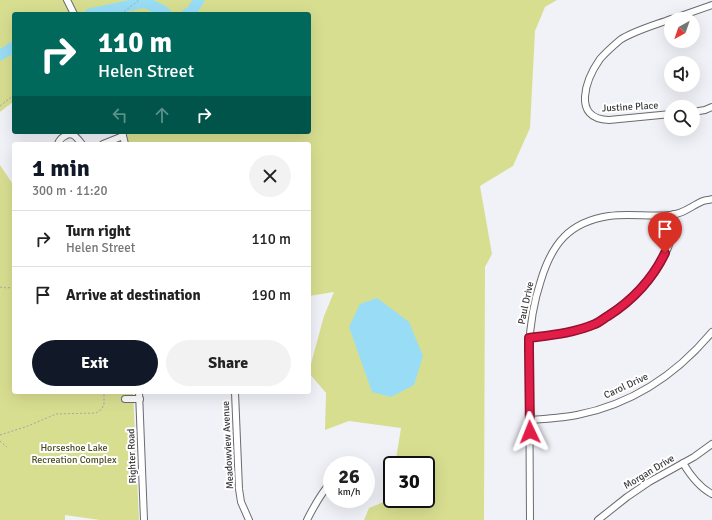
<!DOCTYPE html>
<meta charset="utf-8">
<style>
:root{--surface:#fff;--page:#f2f2f2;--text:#222;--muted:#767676;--line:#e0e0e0;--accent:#111827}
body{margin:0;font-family:Signika,sans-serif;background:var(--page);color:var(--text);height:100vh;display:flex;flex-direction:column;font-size:15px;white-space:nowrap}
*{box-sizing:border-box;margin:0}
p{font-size:13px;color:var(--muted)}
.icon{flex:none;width:22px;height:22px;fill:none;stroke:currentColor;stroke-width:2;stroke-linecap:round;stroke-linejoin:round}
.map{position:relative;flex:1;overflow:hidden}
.side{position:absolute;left:12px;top:142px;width:299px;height:252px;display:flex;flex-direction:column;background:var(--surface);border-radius:4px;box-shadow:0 4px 16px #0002}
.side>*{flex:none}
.banner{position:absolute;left:12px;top:12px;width:299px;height:122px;border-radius:4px;box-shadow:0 4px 16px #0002;background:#00695c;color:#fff;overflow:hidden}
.needle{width:26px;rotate:220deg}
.tools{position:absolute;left:664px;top:12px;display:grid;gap:8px}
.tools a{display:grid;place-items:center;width:36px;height:36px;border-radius:50%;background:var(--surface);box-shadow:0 4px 16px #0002;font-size:20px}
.speed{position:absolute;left:323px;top:456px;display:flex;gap:8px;font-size:20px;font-weight:700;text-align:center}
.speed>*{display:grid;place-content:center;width:52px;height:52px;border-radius:50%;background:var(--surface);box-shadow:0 4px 16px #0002;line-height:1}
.speed small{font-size:10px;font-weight:400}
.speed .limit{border:2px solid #111;border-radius:6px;background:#fff;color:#111}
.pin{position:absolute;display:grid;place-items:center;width:34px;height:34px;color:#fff;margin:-41px -17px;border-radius:50% 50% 50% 0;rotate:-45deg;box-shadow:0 0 4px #0007}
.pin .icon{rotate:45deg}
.me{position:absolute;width:44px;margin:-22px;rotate:358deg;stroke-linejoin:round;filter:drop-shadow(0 0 3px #0008)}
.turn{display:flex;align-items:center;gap:14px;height:84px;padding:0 20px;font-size:18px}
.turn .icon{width:52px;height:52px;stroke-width:2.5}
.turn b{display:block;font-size:28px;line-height:34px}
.lanes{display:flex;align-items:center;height:38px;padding:0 20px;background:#0003;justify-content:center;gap:20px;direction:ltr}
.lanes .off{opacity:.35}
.round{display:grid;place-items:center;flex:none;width:42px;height:42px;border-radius:21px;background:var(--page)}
.overview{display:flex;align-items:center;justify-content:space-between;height:68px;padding:0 20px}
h1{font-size:24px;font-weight:700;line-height:30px;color:var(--accent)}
.primary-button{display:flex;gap:8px;margin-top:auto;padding:8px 20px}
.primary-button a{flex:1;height:46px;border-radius:24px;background:var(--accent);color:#fff;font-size:16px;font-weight:700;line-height:46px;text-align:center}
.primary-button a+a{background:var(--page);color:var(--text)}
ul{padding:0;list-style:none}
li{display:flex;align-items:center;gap:12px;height:56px;padding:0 20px;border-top:1px solid var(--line)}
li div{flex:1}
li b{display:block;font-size:15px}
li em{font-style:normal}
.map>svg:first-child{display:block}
.green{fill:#d8de90}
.water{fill:#98ddf5}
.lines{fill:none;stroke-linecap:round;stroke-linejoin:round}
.river{stroke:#98ddf5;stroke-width:11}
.minor-casing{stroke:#6b6b71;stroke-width:8}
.path{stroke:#a4a5a9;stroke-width:1;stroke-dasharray:2 2;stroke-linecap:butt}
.minor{stroke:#fff;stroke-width:6}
.route-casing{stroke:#92132f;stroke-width:10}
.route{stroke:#e11d48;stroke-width:7}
.labels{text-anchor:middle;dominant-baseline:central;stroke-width:4;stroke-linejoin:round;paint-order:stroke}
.street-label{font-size:10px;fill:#3a3a3d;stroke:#fff}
.park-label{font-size:10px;fill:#4a4d22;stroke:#fff}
</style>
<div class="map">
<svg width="712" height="520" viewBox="0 0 712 520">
<rect width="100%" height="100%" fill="#f1f2f8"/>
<g class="green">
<polygon points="0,0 557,0 545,7 535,31 530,128 513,166 480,186 492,254 485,267 484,520 364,520 369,508 389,500 392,482 392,499 426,499 426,465 395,465 401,428 349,421 325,430 326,393 309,373 309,371 324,316 334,292 309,296 309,144 127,144 124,132 309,132 309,14 14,14 14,101 0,112"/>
<polygon points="0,165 14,186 14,392 133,392 139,520 100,520 65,515 65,520 0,520"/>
</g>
<polygon class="water" points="377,298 409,322 423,356 414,385 391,397 372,392 349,327 360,304"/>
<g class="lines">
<g class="river">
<polyline points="90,14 123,7 145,2 163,11 166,14"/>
<polyline points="187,14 191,12 199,0"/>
<polyline points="0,55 14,47"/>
</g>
<g class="minor-casing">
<g id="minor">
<polyline points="67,0 74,14"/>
<path d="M671 19C655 25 633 31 620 40 613 46 606 52 600 59 586 79 571 119 609 120L671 114"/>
<polyline points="672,19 712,5"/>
<polyline points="693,112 705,110 712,107"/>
<polyline points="122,132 125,144"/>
<path d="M58 144C59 140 61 138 65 136 73 131 77 138 82 144"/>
<polyline points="103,144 123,136"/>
<path d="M529 338C552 335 575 333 595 324 600 321 604 318 608 315 635 299 660 273 670 242 673 233 674 224 674 214"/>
<polyline points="139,392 144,520"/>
<polyline points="235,392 239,489 241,502 249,520"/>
<polyline points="125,399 140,399"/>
<path d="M529 420C545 419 561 418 577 415 633 404 676 375 712 332"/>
<path d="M683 463C690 475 699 487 712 494"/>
<path d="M307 520C314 506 321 493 332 481"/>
<path d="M530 520 529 349C530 324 533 304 541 280 552 244 569 222 609 216 629 213 650 217 670 215 684 214 691 206 703 201 706 200 709 200 712 199"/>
<polyline points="598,520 627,497 649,482 694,457 712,444"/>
</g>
</g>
<g class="path">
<polyline points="121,14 139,0"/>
<polyline points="0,106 14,95"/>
<polyline points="0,287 7,288 14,287"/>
<polyline points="0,435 28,426 56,414 96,413 102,409 104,404 104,392"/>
<polyline points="0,441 7,447"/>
</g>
<use href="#minor" class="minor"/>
</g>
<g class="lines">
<g class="route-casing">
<path id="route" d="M530 432 529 349V338C552 335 574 333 595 324 600 322 604 318 608 316 633 300 652 280 665 253"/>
</g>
<use href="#route" class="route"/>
</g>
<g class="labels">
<g class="street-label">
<text transform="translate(630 107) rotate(-3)">Justine Place</text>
<text transform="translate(526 303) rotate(-78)">Paul Drive</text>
<text transform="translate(626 386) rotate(-25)">Carol Drive</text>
<text transform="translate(228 445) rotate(-93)">Meadowview Avenue</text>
<text transform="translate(132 456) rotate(-92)">Righter Road</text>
<text transform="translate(649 472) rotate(-31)">Morgan Drive</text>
</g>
<g class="park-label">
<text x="74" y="448">Horseshoe Lake<tspan x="74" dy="12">Recreation Complex</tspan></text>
</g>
</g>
</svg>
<div class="tools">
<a><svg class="needle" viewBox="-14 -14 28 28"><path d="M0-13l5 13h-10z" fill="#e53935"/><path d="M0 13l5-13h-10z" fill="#767676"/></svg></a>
<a><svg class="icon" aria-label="sound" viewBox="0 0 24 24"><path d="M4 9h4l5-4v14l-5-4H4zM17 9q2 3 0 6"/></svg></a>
<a><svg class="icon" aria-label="search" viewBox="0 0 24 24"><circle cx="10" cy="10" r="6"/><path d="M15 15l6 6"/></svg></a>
</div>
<div class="speed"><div>26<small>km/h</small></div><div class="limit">30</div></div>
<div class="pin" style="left:665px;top:253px;background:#d93025"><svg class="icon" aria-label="arrive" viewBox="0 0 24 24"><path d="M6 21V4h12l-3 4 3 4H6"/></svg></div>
<svg class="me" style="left:530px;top:432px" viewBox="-20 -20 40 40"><path d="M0-17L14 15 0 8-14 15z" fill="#e11d48" stroke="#fff" stroke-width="4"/></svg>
<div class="banner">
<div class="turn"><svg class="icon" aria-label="right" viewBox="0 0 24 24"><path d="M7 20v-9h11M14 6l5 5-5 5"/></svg><div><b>110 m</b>Helen Street</div></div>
<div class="lanes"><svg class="icon off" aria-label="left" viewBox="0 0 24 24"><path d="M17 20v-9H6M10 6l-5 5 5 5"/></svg><svg class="icon off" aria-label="ahead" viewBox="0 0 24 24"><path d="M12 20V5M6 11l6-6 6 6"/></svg><svg class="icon" aria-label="right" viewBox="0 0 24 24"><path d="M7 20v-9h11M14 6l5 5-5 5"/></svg></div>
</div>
<section class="side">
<div class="overview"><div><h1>1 min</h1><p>300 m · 11:20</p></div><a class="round"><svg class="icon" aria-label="close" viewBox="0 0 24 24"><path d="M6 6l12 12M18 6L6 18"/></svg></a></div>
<ul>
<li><svg class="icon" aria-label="right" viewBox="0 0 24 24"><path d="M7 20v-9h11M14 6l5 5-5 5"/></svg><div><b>Turn right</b><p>Helen Street</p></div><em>110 m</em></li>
<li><svg class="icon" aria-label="arrive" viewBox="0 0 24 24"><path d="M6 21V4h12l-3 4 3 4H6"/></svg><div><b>Arrive at destination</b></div><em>190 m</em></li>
</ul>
<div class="primary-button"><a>Exit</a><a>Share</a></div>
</section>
</div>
